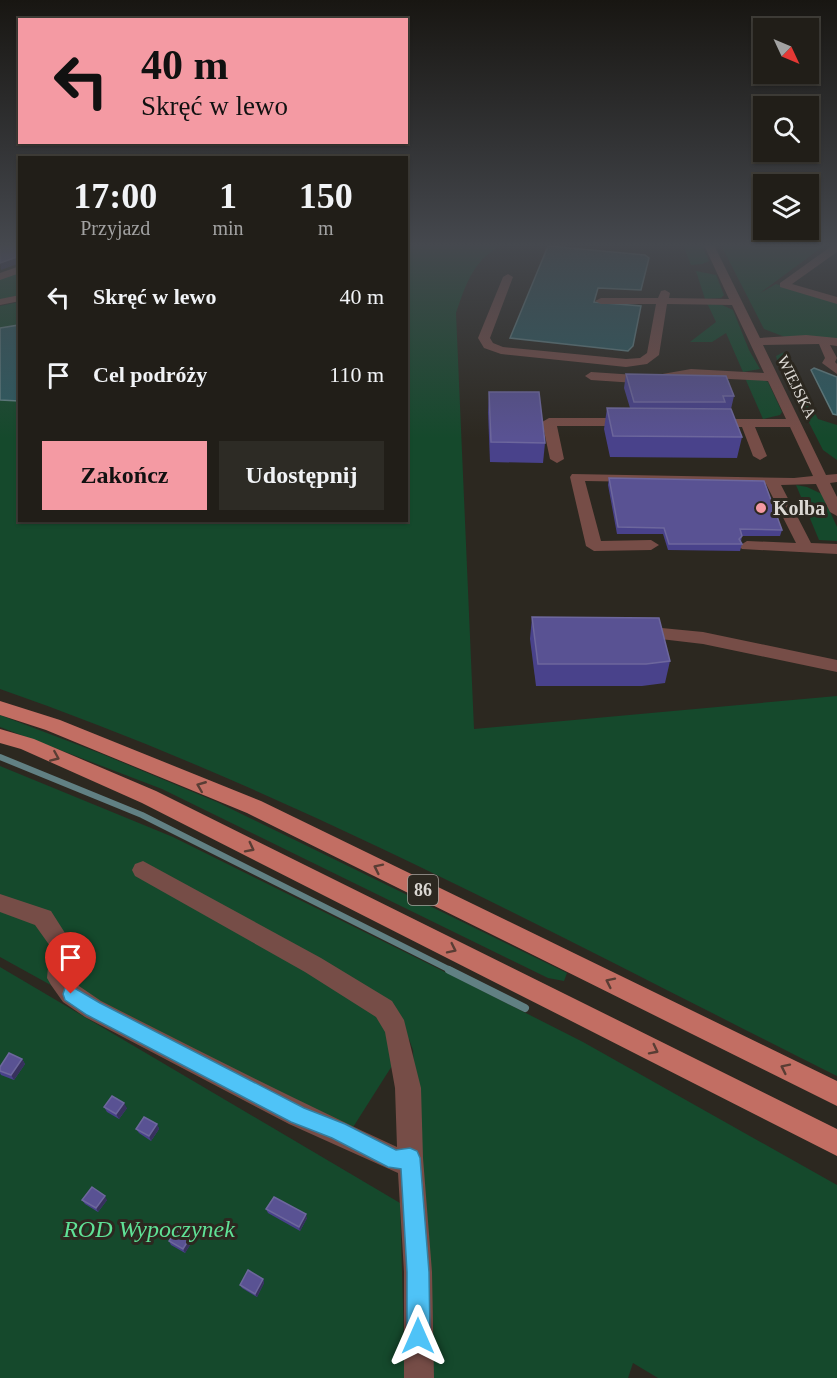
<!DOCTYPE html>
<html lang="pl">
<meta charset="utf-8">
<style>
:root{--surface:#211e18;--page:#2d2b25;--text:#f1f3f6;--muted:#a2a2a2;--line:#3e3c37;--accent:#f49aa3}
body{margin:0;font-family:Georgia,serif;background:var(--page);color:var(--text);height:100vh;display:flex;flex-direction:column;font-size:22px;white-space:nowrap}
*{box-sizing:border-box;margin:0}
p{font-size:20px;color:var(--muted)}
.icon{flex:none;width:33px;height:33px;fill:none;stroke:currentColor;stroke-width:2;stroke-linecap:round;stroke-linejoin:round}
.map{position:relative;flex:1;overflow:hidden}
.panel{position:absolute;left:18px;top:156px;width:390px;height:366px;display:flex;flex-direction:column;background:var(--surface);border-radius:0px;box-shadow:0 2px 4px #0004,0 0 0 2px var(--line)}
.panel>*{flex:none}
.banner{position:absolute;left:18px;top:18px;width:390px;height:126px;border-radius:0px;box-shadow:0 2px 4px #0004,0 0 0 2px var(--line);background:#f49aa3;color:#111;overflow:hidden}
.needle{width:39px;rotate:134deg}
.fabs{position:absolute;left:753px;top:18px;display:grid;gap:12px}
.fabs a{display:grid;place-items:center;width:66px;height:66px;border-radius:0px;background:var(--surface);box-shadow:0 2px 4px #0004,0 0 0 2px var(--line);font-size:30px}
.pin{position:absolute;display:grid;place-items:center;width:51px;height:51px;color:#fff;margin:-62px -26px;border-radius:50% 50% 50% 0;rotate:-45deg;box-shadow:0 0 6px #0007}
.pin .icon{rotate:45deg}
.me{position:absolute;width:66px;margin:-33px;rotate:0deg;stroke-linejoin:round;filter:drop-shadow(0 0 4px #0008)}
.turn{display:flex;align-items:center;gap:21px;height:126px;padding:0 24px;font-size:27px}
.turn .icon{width:78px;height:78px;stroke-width:2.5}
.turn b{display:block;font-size:42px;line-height:51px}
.eta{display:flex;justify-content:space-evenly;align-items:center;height:102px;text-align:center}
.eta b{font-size:36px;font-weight:800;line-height:42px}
.button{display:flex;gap:12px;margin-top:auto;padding:12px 24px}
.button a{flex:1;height:69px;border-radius:0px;background:var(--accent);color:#111;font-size:24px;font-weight:800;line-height:69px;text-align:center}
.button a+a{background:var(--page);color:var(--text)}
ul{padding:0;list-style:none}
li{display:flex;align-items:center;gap:18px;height:78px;padding:0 24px}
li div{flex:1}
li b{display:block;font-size:22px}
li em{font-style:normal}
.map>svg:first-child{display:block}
.green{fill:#15492c}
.water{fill:#2d5b61;stroke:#618083;stroke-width:1.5}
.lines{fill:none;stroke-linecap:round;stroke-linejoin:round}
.stream-far1{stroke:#618083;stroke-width:6}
.stream{stroke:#618083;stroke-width:8}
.minor{fill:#764d47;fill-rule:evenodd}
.major{fill:#c26e63;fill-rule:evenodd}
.wall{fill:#49428b}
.shaded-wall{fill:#37315d}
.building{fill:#595293;stroke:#6d679d;stroke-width:1.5}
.oneway{stroke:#593d34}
.route{fill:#4fc3f7;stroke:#337fa1;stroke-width:1.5}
.poi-dot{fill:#f49aa3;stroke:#2c2820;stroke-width:2}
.labels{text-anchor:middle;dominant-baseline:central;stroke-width:6;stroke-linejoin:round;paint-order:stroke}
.far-street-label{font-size:16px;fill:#dbd8d3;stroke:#2c2820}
.shield{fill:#2c2820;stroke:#a6a39d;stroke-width:1.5}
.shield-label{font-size:18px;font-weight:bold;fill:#dbd8d3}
.poi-label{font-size:20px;font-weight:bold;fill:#dbd8d3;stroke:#2c2820;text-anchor:start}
.near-park-label{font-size:24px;font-style:italic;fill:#5fe196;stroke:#2c2820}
</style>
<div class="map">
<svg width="837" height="1378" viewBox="0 0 837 1378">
<rect width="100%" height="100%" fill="#2c2820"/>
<g class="green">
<path d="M407 245H502C473 260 466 284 456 313L474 729 837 696V1076C563 939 290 790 0 689V386H19L20 520H406Z"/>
<polygon points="683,245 702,245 709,261 702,264 691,265"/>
<polygon points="725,245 825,245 760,293 776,284 837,301 837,338 785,337 764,329 722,247"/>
<polygon points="19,269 19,295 0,300 0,276"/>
<polygon points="696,271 716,275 724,295 721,298 705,299"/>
<polygon points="19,302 19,331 0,335 0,306"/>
<polygon points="707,303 722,305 733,310 749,350 760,369 743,372 726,333 712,342 690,342 716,322"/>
<polygon points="786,351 783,355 818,419 837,425 837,460 823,450 777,360 776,356"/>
<polygon points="745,378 759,378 768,382 782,412 780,415 763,419"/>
<polygon points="796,485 807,487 822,494 837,527 837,541 819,540"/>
<polygon points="0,715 102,754 217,802 567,973 564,981 548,978 162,789 0,727"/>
<polygon points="0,766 173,837 447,973 583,1042 837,1185 837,1378 658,1378 633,1363 628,1378 429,1378 413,1050 409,1039 343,1143 279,1111 0,957"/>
<polygon points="0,967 400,1203 405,1378 0,1378"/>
</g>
<g class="water">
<polygon points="548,246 645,255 649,258 641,290 598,288 594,302 641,306 633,346 628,351 510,338"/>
<polygon points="19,325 19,401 0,400 0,328"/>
<polygon points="814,368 837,377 837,415 833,414 811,370"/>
</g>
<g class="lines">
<polyline class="stream-far1" points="0,757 142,815 452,971"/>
<polyline class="stream" points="449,970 525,1008"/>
<g class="minor">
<polygon points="704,245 714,245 760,338 806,335 837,338 837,346 830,345 837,358 835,362 837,364 837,374 822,363 825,358 819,344 763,345 826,475 837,474 837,482 830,483 837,497 837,516 830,512 816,484 781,485 811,543 837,544 837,554 742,549 739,546 747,541 796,543 766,484 585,481 601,541 651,540 659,545 651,550 594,551 586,546 570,477 572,474 794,478 813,476 790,427 755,427 767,456 760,460 753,456 742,427 714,427 707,423 714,419 786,419 768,381 691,377 651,384 591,380 585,376 591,372 651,376 691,369 764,373 732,305 667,304 659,355 647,364 626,367 501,354 484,348 478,338 503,277 508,274 513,277 490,338 493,343 503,347 626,359 640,358 647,353 656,304 601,304 595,301 601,298 658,298 661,291 665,290 670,293 669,298 729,299"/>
<polygon points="833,245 837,245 837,252 792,284 837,297 837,304 780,287 780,283"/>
<polygon points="20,266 20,273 0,280 0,273"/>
<polygon points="20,295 20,301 0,305 0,299"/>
<polygon points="549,418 630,418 637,422 630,426 557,426 564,459 557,463 550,459 542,422"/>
<polygon points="641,626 703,632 837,660 837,672 703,644 635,636 633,632 635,628"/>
<path d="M143 861 321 958 392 1001 404 1020 421 1088 423 1158 432 1272 434 1378H404V1272L398 1173 289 1124 85 1017 63 1002 51 985 47 978 50 946 35 925 0 912V894L51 911 72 944 71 975 79 986 101 1001C199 1051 297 1101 397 1147L395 1088 385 1032 376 1017 305 972 135 876 132 870 135 864Z"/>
</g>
<g class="major">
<polygon points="0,701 60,720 261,801 837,1081 837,1106 247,813 46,730 0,715"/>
<polygon points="0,729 34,739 156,791 837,1129 837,1156 142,803 21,749 0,743"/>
</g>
</g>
<g class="wall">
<polygon points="626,374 734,396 731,409 742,437 737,458 610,457 604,429 607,408 630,408 624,388"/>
<polygon points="489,392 545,443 543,463 490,462 488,412"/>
<polygon points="609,478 782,530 780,536 742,536 741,542 742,544 740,551 668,550 663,534 617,534 608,485"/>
<polygon points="532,617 670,661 665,683 642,686 536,686 530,639"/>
<polygon points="22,1059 25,1064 14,1080 1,1075 0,1073 0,1067"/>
<polygon points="104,1107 127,1108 119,1119 107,1112"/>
<polygon points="157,1124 159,1129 151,1141 139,1133 136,1129"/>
<polygon points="82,1200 107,1200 98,1212 85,1204"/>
<polygon points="266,1209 307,1218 300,1231 268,1213"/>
<polygon points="191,1236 193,1240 185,1253 171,1245 169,1241"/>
<polygon points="263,1279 264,1283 257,1297 242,1288 240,1285"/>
</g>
<g class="shaded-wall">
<polygon points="20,256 20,263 1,270 0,263"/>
<polygon points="22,1059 25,1064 14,1080 11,1075"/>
<polygon points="124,1103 127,1108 119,1119 116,1114"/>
<polygon points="157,1124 159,1129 151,1141 149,1136"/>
<polygon points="105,1196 107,1200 98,1212 96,1208"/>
<polygon points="306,1214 307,1218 300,1231 299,1227"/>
<polygon points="191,1236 193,1240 185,1253 183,1249"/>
<polygon points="263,1279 264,1283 257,1297 255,1294"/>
</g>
<g class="building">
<polygon points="0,245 20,245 20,256 0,263"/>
<polygon points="626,374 726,376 734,396 723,396 725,402 634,402"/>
<polygon points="489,392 539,392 545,443 491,442"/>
<polygon points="607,408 731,409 742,437 613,436"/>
<polygon points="609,478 764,481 782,530 740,529 742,536 739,539 742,544 669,544 664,528 618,527"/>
<polygon points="532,617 659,618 670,661 646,664 538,664"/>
<polygon points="9,1053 22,1059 11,1075 0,1071 0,1067"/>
<polygon points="112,1096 124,1103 116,1114 104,1107"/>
<polygon points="144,1117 157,1124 149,1136 136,1129"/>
<polygon points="92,1187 105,1196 96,1208 82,1200"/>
<polygon points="274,1197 306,1214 299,1227 266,1209"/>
<polygon points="178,1227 191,1236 183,1249 169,1241"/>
<polygon points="248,1270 263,1279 255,1294 240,1285"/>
</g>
<defs><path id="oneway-chevron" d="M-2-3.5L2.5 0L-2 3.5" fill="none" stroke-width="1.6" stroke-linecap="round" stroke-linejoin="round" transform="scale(1.5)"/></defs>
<g class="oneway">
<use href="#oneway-chevron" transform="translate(55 757) rotate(23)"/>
<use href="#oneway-chevron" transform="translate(201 786) rotate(-158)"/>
<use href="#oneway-chevron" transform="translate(250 848) rotate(27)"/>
<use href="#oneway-chevron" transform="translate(378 868) rotate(-154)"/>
<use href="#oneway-chevron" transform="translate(452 949) rotate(26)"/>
<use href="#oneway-chevron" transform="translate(610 982) rotate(-154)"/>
<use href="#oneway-chevron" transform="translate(654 1050) rotate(27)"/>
<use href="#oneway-chevron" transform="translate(785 1068) rotate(-154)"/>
</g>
<linearGradient id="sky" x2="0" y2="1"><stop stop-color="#181612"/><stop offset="0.56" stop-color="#45484e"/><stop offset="1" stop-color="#45484e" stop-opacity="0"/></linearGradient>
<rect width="837" height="438" fill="url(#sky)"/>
<polygon class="route" points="71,986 100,1003 304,1108 345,1124 396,1150 410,1148 417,1151 420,1158 429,1272 430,1336 426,1344 418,1347 410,1344 407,1336 407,1272 401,1169 388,1167 332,1138 291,1122 87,1015 65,1000 63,994 65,988"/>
<circle class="poi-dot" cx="761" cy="508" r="6"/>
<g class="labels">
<g class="far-street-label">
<text transform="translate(797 387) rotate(64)">WIEJSKA</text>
</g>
<rect class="shield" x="408" y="875" width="30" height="30" rx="4.5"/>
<g class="shield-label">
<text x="423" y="890">86</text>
</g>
<g class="poi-label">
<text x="773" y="508">Kolba</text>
</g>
<g class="near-park-label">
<text x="149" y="1229">ROD Wypoczynek</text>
</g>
</g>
</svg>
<div class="fabs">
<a><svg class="needle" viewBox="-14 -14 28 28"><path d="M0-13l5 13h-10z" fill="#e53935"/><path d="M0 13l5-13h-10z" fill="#a2a2a2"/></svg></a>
<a><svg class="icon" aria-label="search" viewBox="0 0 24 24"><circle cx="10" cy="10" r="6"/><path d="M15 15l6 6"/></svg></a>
<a><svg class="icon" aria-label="layers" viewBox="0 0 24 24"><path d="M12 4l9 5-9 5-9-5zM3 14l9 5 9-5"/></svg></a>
</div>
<div class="pin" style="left:71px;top:994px;background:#d93025"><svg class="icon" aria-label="arrive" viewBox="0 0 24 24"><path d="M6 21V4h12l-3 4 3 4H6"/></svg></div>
<svg class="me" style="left:418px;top:1336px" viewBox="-20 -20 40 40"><path d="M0-17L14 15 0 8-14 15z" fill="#4fc3f7" stroke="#fff" stroke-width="4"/></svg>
<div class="banner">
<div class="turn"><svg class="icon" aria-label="left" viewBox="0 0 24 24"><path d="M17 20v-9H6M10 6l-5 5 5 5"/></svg><div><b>40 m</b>Skręć w lewo</div></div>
</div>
<section class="panel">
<div class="eta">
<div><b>17:00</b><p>Przyjazd</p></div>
<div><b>1</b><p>min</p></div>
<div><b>150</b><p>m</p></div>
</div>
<ul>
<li><svg class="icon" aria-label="left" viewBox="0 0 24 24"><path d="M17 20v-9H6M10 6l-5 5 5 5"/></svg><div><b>Skręć w lewo</b></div><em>40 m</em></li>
<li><svg class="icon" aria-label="arrive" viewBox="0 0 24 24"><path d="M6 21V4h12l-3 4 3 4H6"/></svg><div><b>Cel podróży</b></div><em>110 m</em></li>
</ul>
<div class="button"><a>Zakończ</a><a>Udostępnij</a></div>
</section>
</div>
